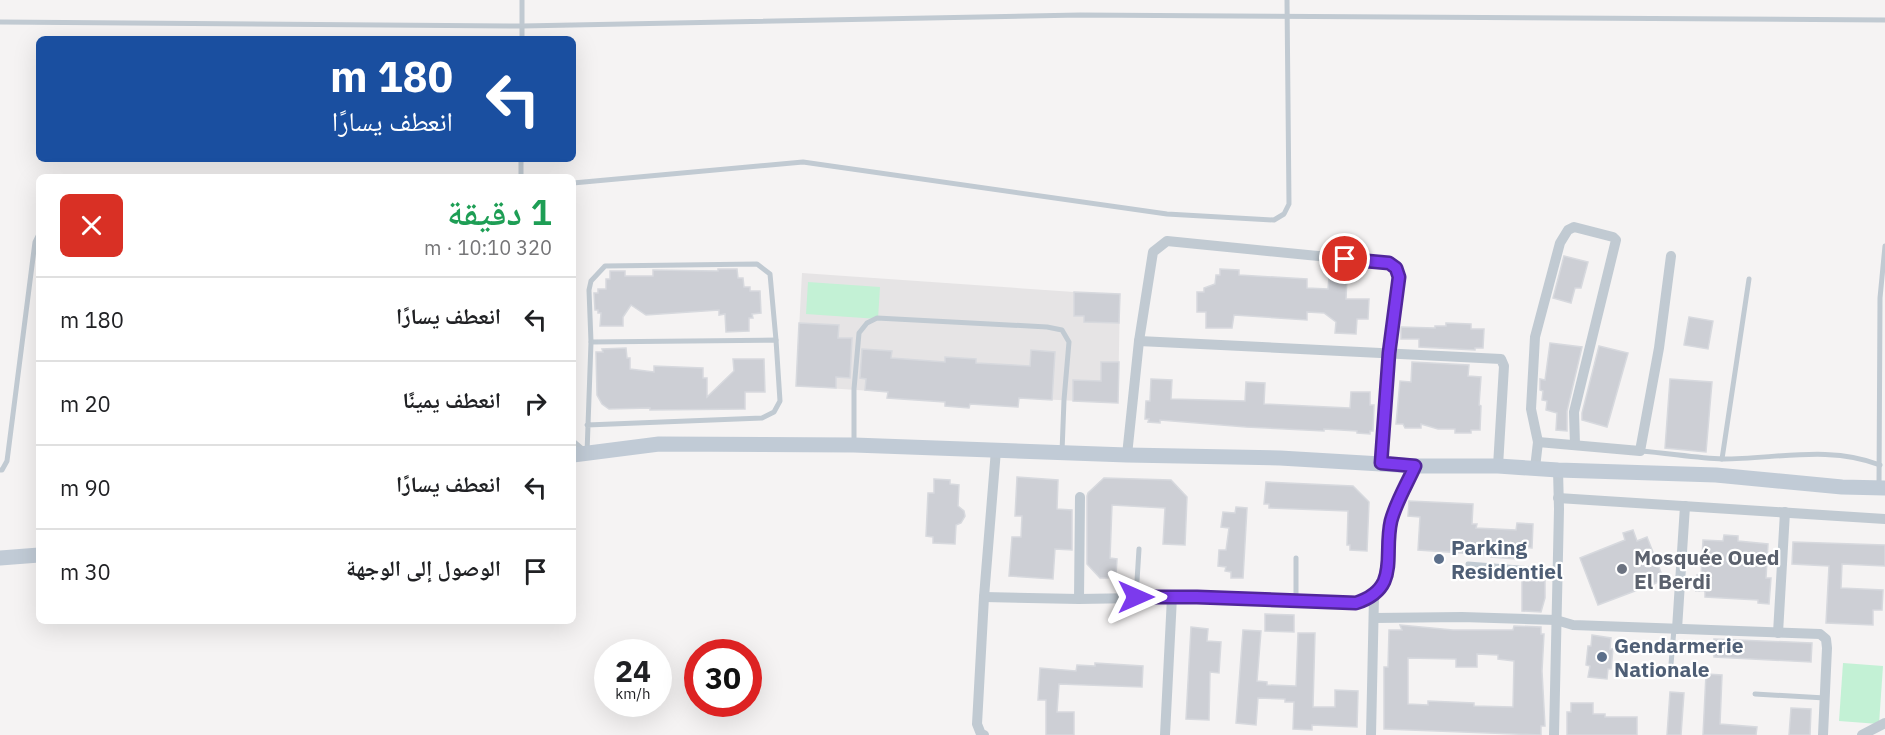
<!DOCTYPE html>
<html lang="ar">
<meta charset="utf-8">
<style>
:root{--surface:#fff;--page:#f6f6f6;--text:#202124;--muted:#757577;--line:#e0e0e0}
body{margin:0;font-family:"IBM Plex Sans","Noto Naskh Arabic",sans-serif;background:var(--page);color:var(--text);direction:rtl;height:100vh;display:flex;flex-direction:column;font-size:22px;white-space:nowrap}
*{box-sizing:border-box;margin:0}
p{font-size:20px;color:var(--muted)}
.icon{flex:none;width:33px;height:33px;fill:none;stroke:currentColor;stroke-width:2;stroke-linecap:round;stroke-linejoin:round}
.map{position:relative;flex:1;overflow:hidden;direction:ltr}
.sheet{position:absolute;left:36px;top:174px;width:540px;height:450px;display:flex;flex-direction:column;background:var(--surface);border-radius:9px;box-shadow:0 6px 24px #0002;direction:rtl}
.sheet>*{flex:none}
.hud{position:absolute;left:36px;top:36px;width:540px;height:126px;border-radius:9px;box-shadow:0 6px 24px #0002;direction:rtl;background:#1a4fa0;color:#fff;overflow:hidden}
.speed{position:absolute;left:594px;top:639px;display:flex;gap:12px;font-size:30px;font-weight:700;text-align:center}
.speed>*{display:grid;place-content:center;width:78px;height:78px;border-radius:50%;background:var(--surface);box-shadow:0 6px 24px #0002;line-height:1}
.speed small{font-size:15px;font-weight:400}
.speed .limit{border:9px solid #d22;background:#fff;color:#111}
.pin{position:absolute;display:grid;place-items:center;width:51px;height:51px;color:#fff;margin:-26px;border:3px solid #fff;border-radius:50%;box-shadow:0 2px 6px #0007}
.me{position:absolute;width:66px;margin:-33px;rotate:90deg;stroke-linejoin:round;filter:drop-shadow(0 0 4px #0008)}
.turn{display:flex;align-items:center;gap:21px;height:126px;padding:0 24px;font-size:27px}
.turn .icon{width:78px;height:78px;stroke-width:2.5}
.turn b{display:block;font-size:42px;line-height:51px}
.round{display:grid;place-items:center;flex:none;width:63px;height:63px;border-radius:9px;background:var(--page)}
.summary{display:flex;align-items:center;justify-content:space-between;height:102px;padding:0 24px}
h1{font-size:36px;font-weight:600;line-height:45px;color:#1e9e55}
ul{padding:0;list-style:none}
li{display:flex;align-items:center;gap:18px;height:84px;padding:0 24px;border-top:2px solid var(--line)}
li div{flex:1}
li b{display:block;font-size:22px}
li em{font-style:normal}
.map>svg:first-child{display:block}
.education{fill:#e6e4e5}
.green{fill:#c3f1d5}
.building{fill:#cdcfd5;stroke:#d7d9de;stroke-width:1.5;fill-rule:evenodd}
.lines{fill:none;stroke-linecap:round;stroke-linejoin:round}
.service{stroke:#c1cad2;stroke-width:5}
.minor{stroke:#c1cad2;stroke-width:10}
.secondary{stroke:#c1cbd6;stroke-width:15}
.route-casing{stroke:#51269a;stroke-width:15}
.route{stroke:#7c3aed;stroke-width:10}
.service-dot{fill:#5c6f8a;stroke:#fff;stroke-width:2}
.worship-dot{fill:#6b7280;stroke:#fff;stroke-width:2}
.labels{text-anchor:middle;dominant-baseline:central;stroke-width:4.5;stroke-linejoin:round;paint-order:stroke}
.service-label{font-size:21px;font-weight:bold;fill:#4e5e75;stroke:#fff;text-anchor:start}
.worship-label{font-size:21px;font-weight:bold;fill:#5b616d;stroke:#fff;text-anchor:start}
</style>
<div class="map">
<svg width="1885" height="735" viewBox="0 0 1885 735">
<rect width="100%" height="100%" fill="#f5f3f3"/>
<polygon class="education" points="802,273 1074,292 1120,294 1118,403 1019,398 1018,407 970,404 969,408 945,406 945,402 887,398 887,392 796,386"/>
<g class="green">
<polygon points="808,282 880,287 878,319 806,314"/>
<polygon points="1843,663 1883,666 1879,724 1839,721"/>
</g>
<g class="building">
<polygon points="1564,256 1588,262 1581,288 1575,288 1571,303 1553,298"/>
<polygon points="718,269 737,269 738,278 743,278 744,287 750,287 750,291 760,291 761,313 752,314 753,318 749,318 749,331 726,332 725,314 719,315 719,310 646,315 631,305 623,317 623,326 600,326 601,313 598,313 598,310 595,310 594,293 598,293 598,289 606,289 606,279 610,279 610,271 625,271 625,276 653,276 653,270 718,271"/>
<polygon points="1220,269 1239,270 1239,275 1307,279 1307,288 1328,289 1329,277 1347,278 1346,299 1369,299 1368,319 1357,319 1356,334 1335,333 1336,322 1324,313 1307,312 1307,320 1234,315 1232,328 1206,328 1206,312 1197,312 1197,292 1204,292 1204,288 1215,284 1216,275 1220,275"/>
<polygon points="1074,292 1120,294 1119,323 1084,322 1084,316 1074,316"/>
<polygon points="1689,317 1713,321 1708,349 1684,345"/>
<polygon points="799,323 839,325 838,338 852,338 850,378 836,377 836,388 796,386"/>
<polygon points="1446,323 1471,324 1471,329 1484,329 1483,348 1475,348 1475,350 1419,347 1419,339 1401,339 1401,327 1435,328 1435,326 1446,326"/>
<polygon points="1550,343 1582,347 1567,411 1567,431 1556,430 1557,413 1546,410 1547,401 1542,400 1543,391 1540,390 1540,379 1545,380"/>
<polygon points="1599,346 1628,353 1607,427 1582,420 1582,413"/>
<polygon points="626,348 627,358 630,358 630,369 654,372 654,366 703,368 703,378 707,378 707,397 734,371 733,359 764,359 765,392 745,392 745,409 650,410 650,408 609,409 602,404 597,395 596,352 603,352 602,349"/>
<polygon points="862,349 892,351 891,358 945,362 945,357 976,359 976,363 1030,366 1031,350 1055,352 1052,400 1019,398 1018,407 970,404 969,408 945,406 945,402 887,398 888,392 865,390 866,379 860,378"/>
<polygon points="1101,362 1119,362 1118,403 1073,401 1073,380 1101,381"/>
<polygon points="1412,362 1469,365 1468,376 1481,377 1479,405 1481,406 1480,430 1471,430 1471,433 1455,433 1455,429 1438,429 1421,424 1421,428 1405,428 1403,424 1396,424 1400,381 1411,382"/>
<polygon points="1151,379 1172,380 1171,399 1245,401 1246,382 1265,383 1264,404 1350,408 1351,392 1370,392 1370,405 1374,405 1373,431 1370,431 1370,434 1357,433 1357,431 1324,429 1324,431 1246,427 1160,420 1160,423 1148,422 1149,419 1145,419 1146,401 1150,401"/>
<polygon points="1670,379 1712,382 1706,452 1665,448"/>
<polygon points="1017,477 1058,480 1057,509 1072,510 1072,550 1055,549 1053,579 1009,576 1012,537 1021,537 1022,516 1015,516"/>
<polygon points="1104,478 1171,480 1187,497 1185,545 1163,544 1165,508 1112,505 1110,558 1117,559 1116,575 1108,575 1108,578 1100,578 1087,564 1087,496 1088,493"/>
<polygon points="934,479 950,480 950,484 959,485 958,506 964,511 965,516 961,523 956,525 955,544 933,543 933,537 926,536 928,493 934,493"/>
<polygon points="1266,482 1353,486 1369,502 1367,551 1350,550 1350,545 1347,545 1348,511 1269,508 1269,504 1264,504"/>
<polygon points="1409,501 1473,504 1472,524 1477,524 1476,528 1516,530 1517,523 1533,524 1532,548 1516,547 1516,559 1491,557 1491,555 1418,550 1420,517 1408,516"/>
<polygon points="1236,507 1247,508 1243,578 1231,578 1231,572 1225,571 1226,567 1218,566 1219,550 1226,550 1229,528 1221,527 1223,512 1235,513"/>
<polygon points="1633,530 1637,541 1647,537 1664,580 1598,605 1580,558 1625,540 1623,533"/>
<polygon points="1724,535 1738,536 1738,541 1768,544 1766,578 1771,578 1769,604 1758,603 1758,600 1705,597 1705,591 1696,591 1697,575 1701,576 1703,540 1723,541"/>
<polygon points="1793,542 1885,545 1885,566 1842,564 1841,588 1883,590 1882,610 1873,610 1873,625 1826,623 1829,566 1792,564"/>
<polygon points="1522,581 1545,581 1545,598 1541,612 1522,611"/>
<polygon points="1265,614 1294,615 1294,632 1265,631"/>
<path d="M1400 625 1453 630H1513L1514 626 1541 627V634H1544L1542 671 1545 726H1541V735L1384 729V667H1388L1389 630H1402ZM1477 654 1498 655V659L1514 661 1513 707 1474 706V703L1428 701V705L1408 704V658L1456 659V667H1477Z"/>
<polygon points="1191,627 1208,629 1207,641 1221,642 1219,673 1210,672 1209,720 1186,719"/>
<polygon points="1243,630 1261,631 1257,681 1267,682 1267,685 1296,686 1298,633 1315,633 1313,707 1335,707 1335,690 1358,691 1357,727 1312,725 1312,730 1293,729 1294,702 1285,702 1285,699 1258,698 1256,725 1236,723"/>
<polygon points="1592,635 1611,638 1610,649 1613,649 1611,669 1608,669 1607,679 1588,677 1590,666 1586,665 1588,646 1591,646"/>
<polygon points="1714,639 1812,643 1811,662 1714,657"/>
<polygon points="1095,663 1143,666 1142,687 1059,684 1057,712 1074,712 1074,735 1046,735 1046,700 1038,700 1040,668 1076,671 1077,665 1095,666"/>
<polygon points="1706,674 1722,675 1720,724 1757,727 1756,735 1703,735"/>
<polygon points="1670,692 1684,693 1681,735 1667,735"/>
<polygon points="1571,703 1593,703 1593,714 1605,714 1605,717 1637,717 1637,735 1567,735 1567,712 1571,712"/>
<polygon points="1791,708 1811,709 1810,735 1789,735"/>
</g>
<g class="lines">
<g class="service">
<polyline points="0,22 522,26 1080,15 1885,20"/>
<polyline points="522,39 522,0"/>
<polyline points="521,177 521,159"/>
<polyline points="573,183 803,162 1167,214 1274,220 1284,214 1289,204 1287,0"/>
<polyline points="591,342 589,290 591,281 605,266 757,264 770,274 776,340"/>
<polyline points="573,441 587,453 591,342 776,340 780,401 774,412 762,418 587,425"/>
<polyline points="854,443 854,389 859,333 867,323 877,318 1047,327 1062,330 1069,342 1064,400 1062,452"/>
<path d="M1640 451C1668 453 1696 458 1723 459 1775 459 1830 445 1880 465"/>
<polyline points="1722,459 1749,279"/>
<polyline points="0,470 2,470 7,461 35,242 39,234"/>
<polyline points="1879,486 1880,298 1885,246"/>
<polyline points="1468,564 1557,571"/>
<polyline points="1136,597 1139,549"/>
<polyline points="1296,600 1296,558"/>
<polyline points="1670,676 1674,629"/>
<polyline points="1755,694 1825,698"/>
</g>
<g class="minor">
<polyline points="1139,341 1153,252 1167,241 1389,263 1396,268 1399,277 1389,353 1381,463"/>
<polyline points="1538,442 1531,409 1535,337 1560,243 1568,230 1574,227 1613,237 1616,240 1574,412 1575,445"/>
<polyline points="1127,455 1139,341 1501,359 1504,366 1498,466"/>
<polyline points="1535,468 1538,442 1640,451 1659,348 1671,256"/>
<polyline points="1558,498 1885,519"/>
<path d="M984 597 1079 599 1197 597 1356 603C1401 588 1383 556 1391 521 1396 502 1407 484 1415 466"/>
<polyline points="1079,599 1080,497"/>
<polyline points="1374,618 1462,617 1556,620 1573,625 1820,634 1826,639 1827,648 1823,735"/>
<polyline points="1677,629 1685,506"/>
<polyline points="1778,633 1785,512"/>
<polyline points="984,735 981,734 977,724 984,597 996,450"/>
<polyline points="1165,735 1172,597"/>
<polyline points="1371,735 1374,596"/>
<polyline points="1554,735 1559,509 1558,470"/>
<polyline points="1862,735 1885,723"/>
</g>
<g class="secondary">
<polyline points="573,455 659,444 854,445 1127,455 1280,458 1415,466 1498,466 1558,470 1716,475 1842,487 1885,488"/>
<polyline points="0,558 39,555"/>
</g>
</g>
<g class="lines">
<g class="route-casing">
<path id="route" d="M1136 597H1197L1356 603C1401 588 1383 556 1391 521 1396 502 1407 484 1415 466L1381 463 1389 353 1399 277 1396 268 1389 263 1345 259"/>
</g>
<use href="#route" class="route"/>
</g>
<g class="service-dot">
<circle cx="1439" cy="559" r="6"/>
<circle cx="1602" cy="657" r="6"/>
</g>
<circle class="worship-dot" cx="1622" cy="569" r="6"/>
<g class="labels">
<g class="service-label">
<text x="1451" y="547">Parking<tspan x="1451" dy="24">Residentiel</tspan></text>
<text x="1614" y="645">Gendarmerie<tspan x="1614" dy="24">Nationale</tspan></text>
</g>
<g class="worship-label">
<text x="1634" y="557">Mosquée Oued<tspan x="1634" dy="24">El Berdi</tspan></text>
</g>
</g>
</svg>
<div class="speed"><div>24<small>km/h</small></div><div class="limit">30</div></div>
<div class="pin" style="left:1345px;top:259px;background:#d93025"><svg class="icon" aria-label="arrive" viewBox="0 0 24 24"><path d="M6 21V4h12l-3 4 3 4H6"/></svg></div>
<svg class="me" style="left:1136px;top:597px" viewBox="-20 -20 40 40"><path d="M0-17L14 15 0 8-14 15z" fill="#7c3aed" stroke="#fff" stroke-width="4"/></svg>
<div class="hud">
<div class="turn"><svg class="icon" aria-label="left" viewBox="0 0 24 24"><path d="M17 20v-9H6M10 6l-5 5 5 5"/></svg><div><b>180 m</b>انعطف يسارًا</div></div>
</div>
<section class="sheet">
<div class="summary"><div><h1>1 دقيقة</h1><p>320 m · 10:10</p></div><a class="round" style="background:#d93025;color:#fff"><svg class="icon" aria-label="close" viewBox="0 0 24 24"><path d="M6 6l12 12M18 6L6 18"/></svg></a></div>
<ul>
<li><svg class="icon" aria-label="left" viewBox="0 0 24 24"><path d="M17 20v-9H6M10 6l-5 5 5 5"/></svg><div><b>انعطف يسارًا</b></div><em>180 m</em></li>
<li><svg class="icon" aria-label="right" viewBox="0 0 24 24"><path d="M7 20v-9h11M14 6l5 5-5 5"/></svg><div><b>انعطف يمينًا</b></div><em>20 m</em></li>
<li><svg class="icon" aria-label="left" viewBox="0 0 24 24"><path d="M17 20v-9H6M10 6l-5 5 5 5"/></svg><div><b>انعطف يسارًا</b></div><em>90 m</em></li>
<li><svg class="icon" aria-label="arrive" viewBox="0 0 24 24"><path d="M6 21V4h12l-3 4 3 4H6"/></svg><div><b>الوصول إلى الوجهة</b></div><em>30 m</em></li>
</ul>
</section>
</div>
